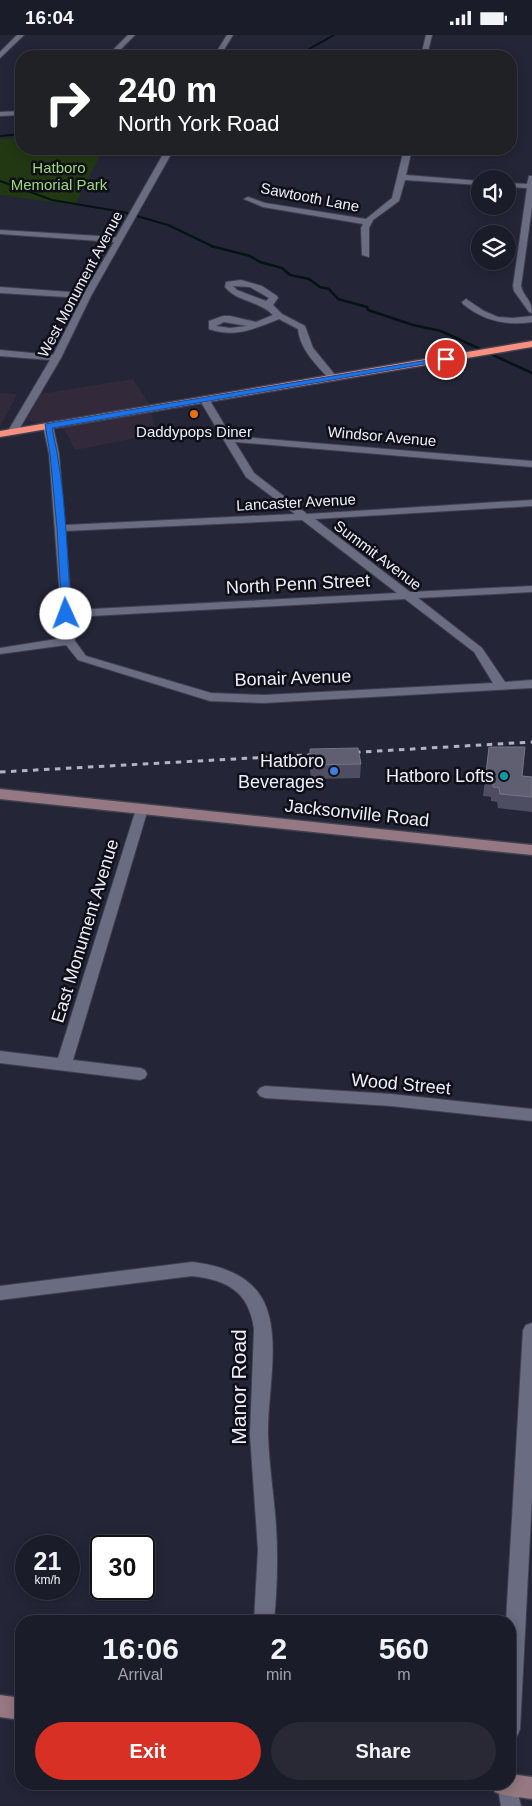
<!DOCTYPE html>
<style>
:root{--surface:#1b1c29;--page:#282935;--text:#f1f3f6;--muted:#a0a1a8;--line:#393a46;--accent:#d93025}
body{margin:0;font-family:Helvetica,sans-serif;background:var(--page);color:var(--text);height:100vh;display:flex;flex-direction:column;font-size:19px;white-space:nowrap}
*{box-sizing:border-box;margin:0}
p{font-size:16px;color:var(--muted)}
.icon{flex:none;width:28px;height:28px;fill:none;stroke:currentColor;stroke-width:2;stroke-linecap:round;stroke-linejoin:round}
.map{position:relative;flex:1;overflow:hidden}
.panel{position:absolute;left:15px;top:1580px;width:501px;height:175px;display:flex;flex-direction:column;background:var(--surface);border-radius:20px;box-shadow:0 2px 12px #0003,0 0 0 1px var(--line)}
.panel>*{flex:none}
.banner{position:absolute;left:15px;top:15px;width:502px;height:105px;border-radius:20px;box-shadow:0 2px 12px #0003,0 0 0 1px var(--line);background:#202124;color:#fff;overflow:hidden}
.fabs{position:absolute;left:471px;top:135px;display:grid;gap:10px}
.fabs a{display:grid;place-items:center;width:45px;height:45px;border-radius:50%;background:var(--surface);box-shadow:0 2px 12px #0003,0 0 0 1px var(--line);font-size:25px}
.speed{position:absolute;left:15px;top:1500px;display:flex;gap:10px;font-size:25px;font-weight:700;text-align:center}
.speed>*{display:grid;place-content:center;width:65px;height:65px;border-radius:50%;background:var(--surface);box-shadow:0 2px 12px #0003,0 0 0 1px var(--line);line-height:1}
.speed small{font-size:12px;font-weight:400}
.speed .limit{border:2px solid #111;border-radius:8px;background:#fff;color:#111}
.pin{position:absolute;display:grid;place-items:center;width:42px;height:42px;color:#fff;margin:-21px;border:2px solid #fff;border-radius:50%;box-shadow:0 1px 5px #0007}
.me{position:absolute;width:55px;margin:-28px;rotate:358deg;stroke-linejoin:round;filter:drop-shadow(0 0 4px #0008)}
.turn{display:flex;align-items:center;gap:18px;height:105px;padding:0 20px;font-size:22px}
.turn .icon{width:65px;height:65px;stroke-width:2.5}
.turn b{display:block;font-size:35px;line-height:42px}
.eta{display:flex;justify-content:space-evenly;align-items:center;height:85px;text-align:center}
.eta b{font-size:30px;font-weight:700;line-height:35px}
.action{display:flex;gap:10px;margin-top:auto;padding:10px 20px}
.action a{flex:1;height:58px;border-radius:30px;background:var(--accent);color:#fff;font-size:20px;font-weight:700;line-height:58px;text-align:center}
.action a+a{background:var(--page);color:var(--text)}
.status{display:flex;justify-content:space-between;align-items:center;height:35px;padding:0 25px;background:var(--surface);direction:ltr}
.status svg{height:14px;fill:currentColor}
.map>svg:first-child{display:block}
.commercial{fill:#322a3a}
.green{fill:#223813}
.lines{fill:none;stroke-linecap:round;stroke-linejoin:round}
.stream-far1{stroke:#041313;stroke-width:2}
.stream{stroke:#041313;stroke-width:2.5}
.street-casing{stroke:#3e404f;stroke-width:2}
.secondary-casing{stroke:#3e404f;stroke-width:3}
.highway-casing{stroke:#3e404f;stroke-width:3}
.street{fill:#6a6d82;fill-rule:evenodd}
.secondary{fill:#957881;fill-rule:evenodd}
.highway{fill:#f9907f;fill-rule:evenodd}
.rail{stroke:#b3b4c2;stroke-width:3;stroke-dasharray:5.5 5.5;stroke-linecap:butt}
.wall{fill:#4f4d61}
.building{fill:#605f71;stroke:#767587}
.route{fill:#1a73e8;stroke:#114b97}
.food-dot{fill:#e8710a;stroke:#0e0f17;stroke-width:2}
.shop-dot{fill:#3f7fe0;stroke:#0e0f17;stroke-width:2}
.culture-dot{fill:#0f9aa8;stroke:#0e0f17;stroke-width:2}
.labels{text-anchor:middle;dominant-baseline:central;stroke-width:5;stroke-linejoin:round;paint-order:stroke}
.far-park-label{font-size:15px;fill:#9ed87a;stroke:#0e0f17}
.far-street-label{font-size:15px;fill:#eeeffc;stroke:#0e0f17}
.far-poi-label{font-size:15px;fill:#eeeffc;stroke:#0e0f17}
.street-label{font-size:18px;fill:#eeeffc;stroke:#0e0f17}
.poi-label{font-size:18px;fill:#eeeffc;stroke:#0e0f17;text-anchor:end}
.near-street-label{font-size:21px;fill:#eeeffc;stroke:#0e0f17}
</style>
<div class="status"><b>16:04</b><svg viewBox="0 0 49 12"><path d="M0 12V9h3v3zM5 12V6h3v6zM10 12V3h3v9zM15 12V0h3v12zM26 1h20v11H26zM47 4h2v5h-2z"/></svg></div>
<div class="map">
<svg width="532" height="1771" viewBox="0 0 532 1771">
<rect width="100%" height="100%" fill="#242537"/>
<g class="commercial">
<polygon points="133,344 149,369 157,399 75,415 65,395 27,385 40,359"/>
<polygon points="0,358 17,359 0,392"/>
</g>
<polygon class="green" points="21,103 21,114 103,114 75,170 0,160 0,104"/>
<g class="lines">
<g class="stream-far1">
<polyline points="297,21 334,0"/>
<polyline points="0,101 21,99"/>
<polyline points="0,146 52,165 123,177 168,190 214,212"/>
</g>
<polyline class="stream" points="211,211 250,221 260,227 282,233 290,240 309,244 320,252 329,254 338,264 367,272 368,275 413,290 441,296 532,338"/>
<g class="street-casing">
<g id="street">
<polygon points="17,0 24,0 0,23 0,17"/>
<polygon points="128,0 135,0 114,21 107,21"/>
<polygon points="227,0 233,0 220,21 214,21"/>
<polygon points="426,0 432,0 427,21 421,21"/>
<polygon points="21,76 21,80 0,81 0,77"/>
<polygon points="166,114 174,114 91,261 61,323 18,396 13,399 10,398 8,396 50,325 0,321 0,315 53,320 82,263 0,258 0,252 84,258 114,207 0,199 0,195 116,202"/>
<polygon points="404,114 412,114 406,140 480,146 480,150 405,145 399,166 373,185 369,193 369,222 362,220 361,193 363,189 263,172 244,164 248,162 265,168 366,184 392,163"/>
<path d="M529 141H532V172L521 251C524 263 532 264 532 278L529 277 514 256 513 251 527 153 508 152V148L527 149Z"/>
<path d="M241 245 262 251 277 261 278 263 273 270 282 279 305 291 313 313 336 341V345H330C317 330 300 315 298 294L279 284C254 294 235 303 209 294V286L223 281H230L256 287 273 280C258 265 237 267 225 252L226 247ZM233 251 250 252 269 263 266 266 237 255ZM224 287 247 291 230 293 216 291Z"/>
<path d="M466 264 484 276 498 282 513 283 532 281V287C506 291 484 286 463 269L462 267Z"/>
<path d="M204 361 209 364 231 401 532 426V432L235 407 254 438 307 479 532 465V471L315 484 410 557 532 551V557L418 563 482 613 505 647 532 645V653L264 668 210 666 78 625 66 610 0 619V613L63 603 49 419 43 391 45 389 48 388 53 391 59 419 65 490 295 479 246 442 199 364ZM302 485 397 558 72 575 65 496ZM405 564 474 617 493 648 264 660 211 658 86 621 75 606 73 582Z"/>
<polygon points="142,770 148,774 73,1025 140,1033 145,1035 147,1039 145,1043 140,1045 0,1028 0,1016 58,1023 136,774"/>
<polygon points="265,1051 391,1059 532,1074 532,1086 391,1071 265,1063 260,1061 257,1057 260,1053"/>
<path d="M192 1227C219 1230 249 1239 263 1265 282 1301 267 1360 268 1400 269 1431 274 1461 276 1491 278 1523 277 1555 274 1586H254L258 1515 250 1400 254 1294C249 1257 228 1245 192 1241L0 1265V1251Z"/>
<polygon points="532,1288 532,1462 520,1694 517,1701 510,1704 510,1586 506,1586 523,1295 526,1290"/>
<polygon points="510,1740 514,1742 521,1771 501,1771 497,1749 510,1749"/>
</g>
</g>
<g class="secondary-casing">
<g id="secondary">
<polygon points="0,754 532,810 532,820 0,764"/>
<polygon points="0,1660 21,1663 21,1685 0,1682"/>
<polygon points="510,1739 532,1742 532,1764 503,1760 495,1757 492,1749 510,1749"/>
</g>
</g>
<g class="highway-casing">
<polygon id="highway" points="532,306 532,312 0,402 0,396"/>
</g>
<use href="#street" class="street"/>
<use href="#secondary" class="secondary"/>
<use href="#highway" class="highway"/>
<g class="rail">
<polyline points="344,718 532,707"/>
<polyline points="0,737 324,719"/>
</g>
</g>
<g class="wall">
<polygon points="489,712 522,741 532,742 532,777 498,773 497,767 491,766 491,762 483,761"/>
<polygon points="310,714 361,729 360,743 311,744 309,728"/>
</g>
<g class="building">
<polygon points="489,712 525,712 522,741 532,742 532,762 500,759 499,753 493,752 493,748 485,747"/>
<polygon points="358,713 361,729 311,730 310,714"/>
</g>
<path class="route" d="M446 322 449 324 448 325 52 393C66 454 67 517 71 579L66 582 62 579 57 493 50 419 45 389Z"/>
<circle class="food-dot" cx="194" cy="379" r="5"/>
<circle class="shop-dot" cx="334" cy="736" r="5"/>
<circle class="culture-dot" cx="504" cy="741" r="5"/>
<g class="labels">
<g class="far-park-label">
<text x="59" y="132">Hatboro<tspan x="59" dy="17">Memorial Park</tspan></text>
</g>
<g class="far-street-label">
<text transform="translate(310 162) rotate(11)">Sawtooth Lane</text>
<text transform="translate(80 249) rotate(-62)">West Monument Avenue</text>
<text transform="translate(382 401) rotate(5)">Windsor Avenue</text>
<text transform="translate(296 467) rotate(-3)">Lancaster Avenue</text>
<text transform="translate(378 520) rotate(37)">Summit Avenue</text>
</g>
<g class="far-poi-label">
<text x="194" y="396">Daddypops Diner</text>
</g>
<g class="street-label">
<text transform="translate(298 549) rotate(-3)">North Penn Street</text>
<text transform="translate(293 643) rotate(-2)">Bonair Avenue</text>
<text transform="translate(357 778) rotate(6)">Jacksonville Road</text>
<text transform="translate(85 896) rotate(-73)">East Monument Avenue</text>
<text transform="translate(401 1049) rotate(5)">Wood Street</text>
</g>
<g class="poi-label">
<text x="324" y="726">Hatboro<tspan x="324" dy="21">Beverages</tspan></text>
<text x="494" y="741">Hatboro Lofts</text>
</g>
<g class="near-street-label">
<text transform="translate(238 1352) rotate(-90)">Manor Road</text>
</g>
</g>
</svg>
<div class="fabs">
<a><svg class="icon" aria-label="sound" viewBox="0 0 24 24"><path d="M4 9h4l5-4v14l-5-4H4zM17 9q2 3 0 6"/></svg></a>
<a><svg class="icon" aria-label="layers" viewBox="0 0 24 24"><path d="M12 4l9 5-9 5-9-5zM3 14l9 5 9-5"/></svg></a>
</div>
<div class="speed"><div>21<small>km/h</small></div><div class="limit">30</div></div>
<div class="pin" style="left:446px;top:324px;background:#d93025"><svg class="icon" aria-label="arrive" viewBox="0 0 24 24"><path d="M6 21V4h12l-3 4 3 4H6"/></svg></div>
<svg class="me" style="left:66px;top:579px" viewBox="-20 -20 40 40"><circle r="19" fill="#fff"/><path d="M0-13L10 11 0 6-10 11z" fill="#1a73e8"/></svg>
<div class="banner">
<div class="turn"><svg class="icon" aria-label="right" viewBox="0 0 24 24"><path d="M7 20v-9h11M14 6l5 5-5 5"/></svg><div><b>240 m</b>North York Road</div></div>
</div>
<section class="panel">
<div class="eta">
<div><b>16:06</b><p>Arrival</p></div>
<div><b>2</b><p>min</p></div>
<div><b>560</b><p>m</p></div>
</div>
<div class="action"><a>Exit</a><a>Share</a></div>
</section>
</div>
